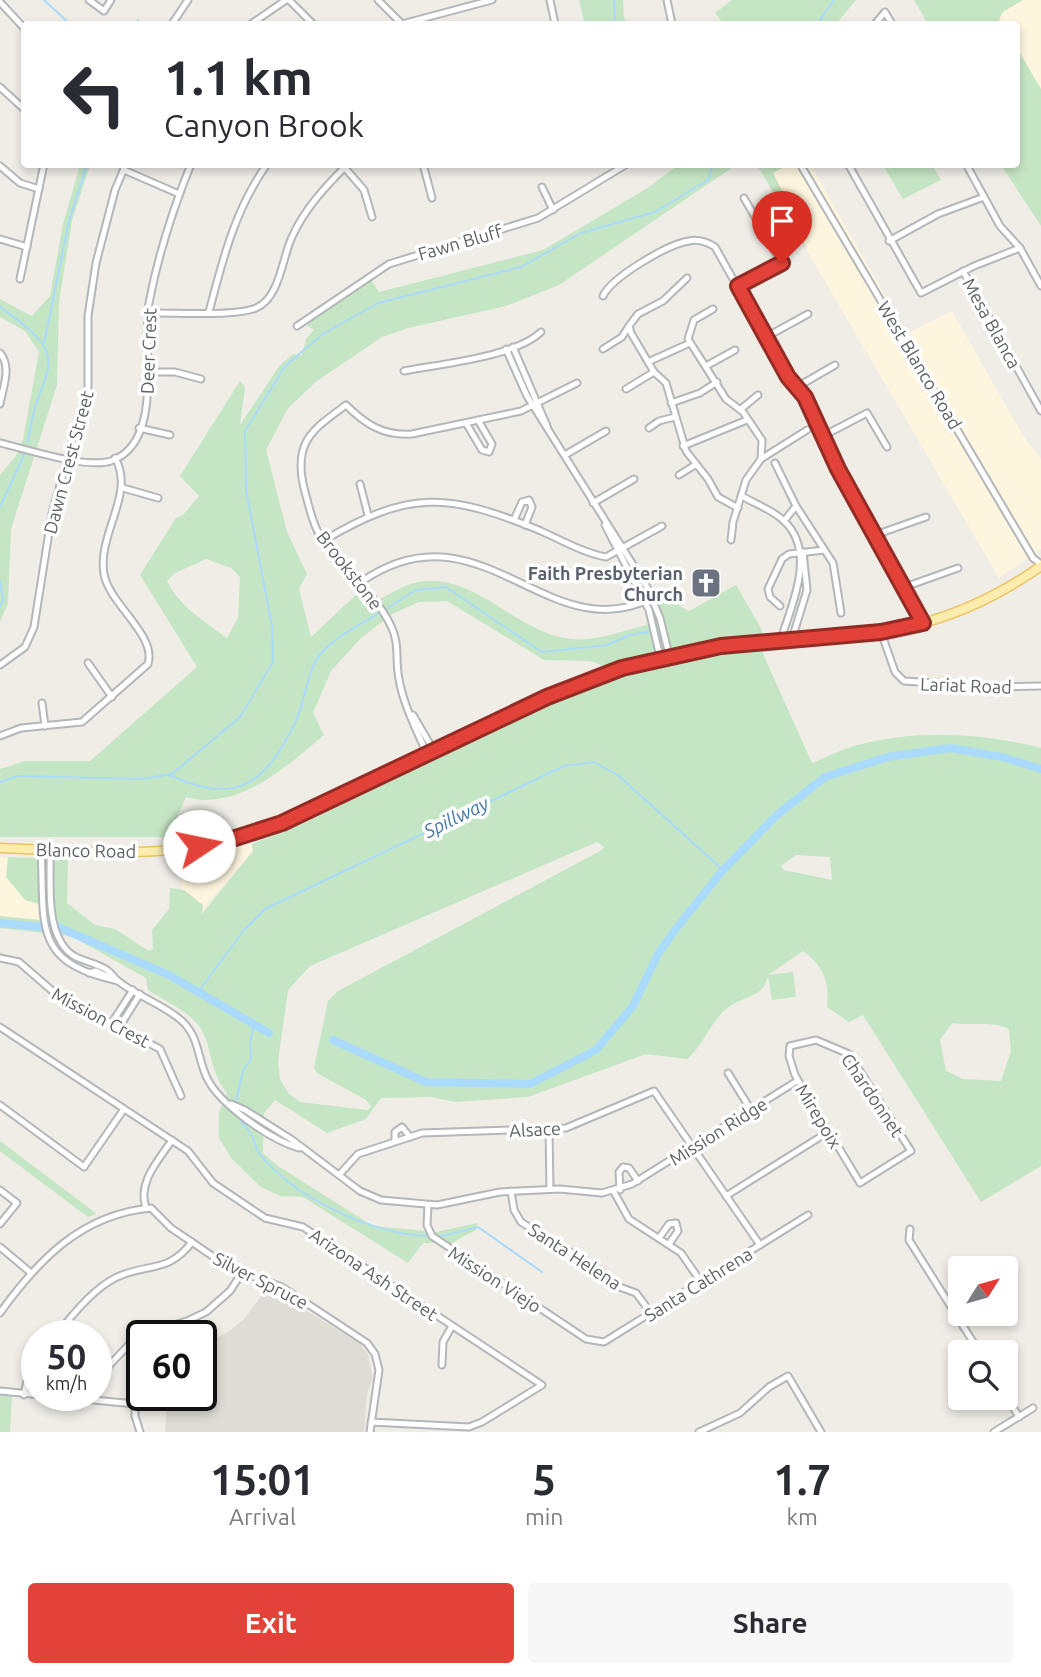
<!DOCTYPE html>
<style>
:root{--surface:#fff;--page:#f7f7f7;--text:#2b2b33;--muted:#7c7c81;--accent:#e34239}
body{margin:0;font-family:Ubuntu,sans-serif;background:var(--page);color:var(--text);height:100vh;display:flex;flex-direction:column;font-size:26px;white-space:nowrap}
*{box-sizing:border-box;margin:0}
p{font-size:23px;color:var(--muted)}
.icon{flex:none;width:38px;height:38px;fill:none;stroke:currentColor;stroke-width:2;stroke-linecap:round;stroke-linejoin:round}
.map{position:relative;height:1432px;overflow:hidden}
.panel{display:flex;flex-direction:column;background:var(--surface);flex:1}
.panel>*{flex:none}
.top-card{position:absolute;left:21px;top:21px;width:999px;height:147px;border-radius:7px;box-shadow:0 4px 10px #0003;background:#fff;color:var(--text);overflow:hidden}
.needle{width:46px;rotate:53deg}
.fabs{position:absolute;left:948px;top:1256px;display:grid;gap:14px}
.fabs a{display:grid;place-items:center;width:70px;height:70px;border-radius:7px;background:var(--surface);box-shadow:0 4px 10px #0003;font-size:35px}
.speed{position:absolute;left:21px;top:1320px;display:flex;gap:14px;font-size:35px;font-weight:700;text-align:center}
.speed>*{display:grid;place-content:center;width:91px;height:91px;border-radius:50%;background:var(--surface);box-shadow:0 4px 10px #0003;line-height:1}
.speed small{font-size:18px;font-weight:400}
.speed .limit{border:4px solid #111;border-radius:10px;background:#fff;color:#111}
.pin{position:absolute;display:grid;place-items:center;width:60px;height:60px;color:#fff;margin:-72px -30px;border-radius:50% 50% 50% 0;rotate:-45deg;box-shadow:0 0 7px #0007}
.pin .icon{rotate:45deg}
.me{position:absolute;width:77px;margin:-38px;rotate:79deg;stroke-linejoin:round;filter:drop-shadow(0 0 5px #0008)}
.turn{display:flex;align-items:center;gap:24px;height:147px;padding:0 28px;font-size:32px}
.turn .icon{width:91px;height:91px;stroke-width:2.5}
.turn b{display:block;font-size:49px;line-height:60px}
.eta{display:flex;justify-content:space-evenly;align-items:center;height:119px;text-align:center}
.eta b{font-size:42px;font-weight:600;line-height:49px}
.action{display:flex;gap:14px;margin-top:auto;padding:14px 28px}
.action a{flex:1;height:80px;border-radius:7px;background:var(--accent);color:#fff;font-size:28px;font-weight:600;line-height:80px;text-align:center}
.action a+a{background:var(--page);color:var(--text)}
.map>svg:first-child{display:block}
.commercial{fill:#fdf5de}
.education{fill:#dfdcd5}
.green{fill:#c5e6c4;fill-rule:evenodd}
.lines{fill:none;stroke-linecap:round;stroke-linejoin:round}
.stream{stroke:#aadafc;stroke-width:2}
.river{stroke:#aadafc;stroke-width:8}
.minor-casing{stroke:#b4b7ba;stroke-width:9}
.primary-casing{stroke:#ecc263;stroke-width:11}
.minor{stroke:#fff;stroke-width:5}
.primary{stroke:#fcedaf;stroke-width:8}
.route-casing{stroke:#942b25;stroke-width:18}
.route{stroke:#e34239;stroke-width:12}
.labels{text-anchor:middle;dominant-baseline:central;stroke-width:7;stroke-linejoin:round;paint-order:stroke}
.street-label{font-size:18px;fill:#5e6266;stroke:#fff}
.worship-label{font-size:18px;font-weight:bold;fill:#5b616d;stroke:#fff;text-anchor:end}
.water-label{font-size:19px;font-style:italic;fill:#4476a5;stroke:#fff}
</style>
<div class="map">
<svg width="1041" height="1432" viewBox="0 0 1041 1432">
<rect width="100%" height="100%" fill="#efede6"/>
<g class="commercial">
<polygon points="983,0 1041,0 1041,98 1017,57 1017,24 997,24"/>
<polygon points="787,165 811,166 907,334 952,311 1022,434 1041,459 1041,549 999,578 806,249 794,214 772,173"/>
<polygon points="252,844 253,851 187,927 178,858"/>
<polygon points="0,857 36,858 40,920 0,916"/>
</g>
<polygon class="education" points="268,1287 359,1343 368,1354 373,1378 367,1394 364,1432 165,1432 167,1395 201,1395 201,1346 228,1332 244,1319"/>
<g class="green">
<polygon points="579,0 623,0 624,18 628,24 585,24"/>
<polygon points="732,0 856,0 836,24 724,24 715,13"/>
<polygon points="914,0 1023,0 1003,12 999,19 1003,24 928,24"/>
<polygon points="1017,48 1041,89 1041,226 1001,165 1017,164"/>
<polygon points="80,165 90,165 72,221 59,302 57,385 11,529 8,603 0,622 0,475 18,453 23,439 39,352 25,331 0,317 0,299 32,316 50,296 63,224"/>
<path d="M678 165H736L559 285 506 306 408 328 382 337 317 381 288 408 266 450 287 532 307 574 299 589 311 637 360 591 370 604C386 597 401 585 419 582 477 572 515 633 571 639 597 642 624 630 649 624L657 600 674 596 681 607 689 611 736 585 762 630 763 654 812 763C827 757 842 749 858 745 916 729 983 733 1041 748V1166L981 1202 863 1015 849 1022 827 1007C830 983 823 965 803 951L768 975 793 972 796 997 772 1000 768 976C763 998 745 995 730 1006 711 1019 705 1044 687 1059L646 1054 528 1097 455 1102 431 1097 381 1098 366 1119 327 1133 275 1100 264 1113 263 1153 278 1166 373 1226 436 1232 477 1223 476 1230 452 1243H423L408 1263 303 1197 280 1196 261 1187 232 1159 219 1138V1113L227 1093C208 1069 213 1046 199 1026 187 1010 164 1001 148 990L146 978 71 936 0 928V916L40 920 39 904 25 900 6 877 8 857 68 859 67 903 95 925 115 929 149 951 153 949 152 930 169 909 170 888 184 890 203 905 202 914 253 851 252 844 300 825 556 702 629 674 590 661 544 660 447 601 419 602 392 614 360 639 331 671 313 713 324 735C287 766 238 812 186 797L169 837H0V769L25 761H90L197 667 140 575 176 518 183 515 199 496 180 476 240 381 245 387 240 425 280 365 293 354 302 355 306 339 314 330 306 325 370 278 379 292 543 250 646 189ZM206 559 231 568 240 577 238 618 227 638C205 622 179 606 167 581L175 573ZM597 842 604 847 602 850 338 991 328 1001 314 1068 317 1073 366 1100 371 1106 368 1110 300 1102 288 1093 280 1079 278 1061 288 990 310 966ZM796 855 830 857 832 880 784 870 781 866ZM952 1023C972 1026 992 1021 1009 1029L1011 1051 1001 1081 963 1079 946 1071 940 1040Z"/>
<polygon points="757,165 787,165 773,173 794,214 806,249"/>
<polygon points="883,165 932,165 941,180 903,199"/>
<polygon points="0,1141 93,1211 96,1214 88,1217 0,1151"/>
<polygon points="0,1393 12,1396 10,1432 0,1432"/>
</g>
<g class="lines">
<g class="stream">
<polyline points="44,0 70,24"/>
<polyline points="614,0 615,24"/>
<polyline points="136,24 138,20"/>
<polyline points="817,24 834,0"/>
<path d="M0 307C83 364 36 366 28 442"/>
<polyline points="44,343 69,221 87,164"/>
<polyline points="0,507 25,453"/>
<polyline points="0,581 3,600 0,606"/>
<polyline points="386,609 416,590 446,587 542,652 607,645 629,635 648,632"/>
<path d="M169 775C236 805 264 786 295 723 304 704 306 680 315 662 326 641 360 625 379 613"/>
<polyline points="0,782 18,776 143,779 172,774 240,717 273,662 272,626 246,490 245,431 285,366 323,334 378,303 521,267 581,233 655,212 708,180 713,164"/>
<polyline points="198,992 244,930 265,909 564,766 594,762 619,776 723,870"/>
<polyline points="236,1100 243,1071 251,1059 250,1043 254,1024"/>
<path d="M238 1116C242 1124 249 1130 253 1138 255 1143 256 1149 259 1153 294 1198 371 1234 428 1236"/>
<polyline points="438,1237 478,1227 542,1272"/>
</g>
<g class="river">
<polyline points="0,923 42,927"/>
<polyline points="58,927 169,975 269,1033"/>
<polyline points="333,1040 426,1082 530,1084 596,1050 633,1006 658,954 675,930 723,870 777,815 825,777 888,757 950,748 1002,757 1041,769"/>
</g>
<g class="minor-casing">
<g id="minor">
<polyline points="89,0 104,11 111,0"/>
<polyline points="289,0 313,24"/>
<polyline points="378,0 402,24 492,0"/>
<polyline points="550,0 555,24"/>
<polyline points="667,0 672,24"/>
<polyline points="0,2 24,28"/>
<polyline points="172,24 188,0"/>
<polyline points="251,24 286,0"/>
<polyline points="875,24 885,12 892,24"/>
<polyline points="0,87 24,109"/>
<polyline points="423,164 432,198"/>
<polyline points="800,164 1033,558 1041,564"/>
<polyline points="848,164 921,293 974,266 1020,248"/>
<polyline points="966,164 1000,226 1020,248 1041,286"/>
<polyline points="0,166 20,183 39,189"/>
<polyline points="345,168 364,190 372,217"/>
<polyline points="124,170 179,194"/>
<polyline points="542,187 553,210"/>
<polyline points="0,239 27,247"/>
<polyline points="889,241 938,214 984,197"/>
<polyline points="963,271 1041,411"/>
<polyline points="687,278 663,301 638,314 629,326 631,333 654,372 666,383 686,451 708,479 718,497 738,508"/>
<polyline points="20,279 44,164"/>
<polyline points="738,286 782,263 744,198"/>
<path d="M603 296C612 277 668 244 689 241 698 239 707 242 715 247L790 380 805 397 838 469 923 623"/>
<polyline points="713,309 694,320 688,339 726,399 743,412 762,440 761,459 746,480 733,522 731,540"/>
<path d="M209 312C223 258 235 210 267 164"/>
<path d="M148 313C173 312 235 317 256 308 280 298 282 258 292 237 305 208 326 186 348 164"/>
<polyline points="297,326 389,264 538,218 627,164"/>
<polyline points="766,337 808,314"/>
<polyline points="513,347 547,426"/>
<polyline points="506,349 527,396 647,587 660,618 669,655"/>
<polyline points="603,349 622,337 629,326"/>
<path d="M0 353C12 367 3 387 0 404"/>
<polyline points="648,362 690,343"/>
<polyline points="706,366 735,350"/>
<path d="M404 371C440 364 515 357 541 332"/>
<polyline points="149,372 175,372 201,379"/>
<polyline points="797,387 835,365"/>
<polyline points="626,389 654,372"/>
<polyline points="671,403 700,393 717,382"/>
<polyline points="741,409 758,395"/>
<polyline points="466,423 482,450 489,452 492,444 478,420"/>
<polyline points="139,428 170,435"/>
<polyline points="649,428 659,421 675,417"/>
<polyline points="823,436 867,413 887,447"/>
<path d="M0 443C26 449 86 469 111 461 166 442 141 344 149 303 158 255 173 209 191 164"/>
<polyline points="683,446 747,420"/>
<polyline points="565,455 606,431"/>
<polyline points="761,459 807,430"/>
<polyline points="775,463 796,506 833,563 841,613"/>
<polyline points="679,475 695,465"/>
<polyline points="360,484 368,515"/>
<polyline points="123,488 158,498"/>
<path d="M742 496C755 504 773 510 784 521 817 552 792 604 781 639"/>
<polyline points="593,503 634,479"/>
<polyline points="514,520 522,502 529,500 532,507 525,525"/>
<polyline points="784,521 796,506"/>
<polyline points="605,525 649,610 660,657"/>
<polyline points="875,535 926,517"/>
<path d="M323 541C410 489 449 493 541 531 561 540 584 553 606 557L662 526"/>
<path d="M361 582C480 499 547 651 652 598"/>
<polyline points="902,588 958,568"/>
<polyline points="780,606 770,597 768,589 782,559 789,554 824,550"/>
<polyline points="881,632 895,672 904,681 995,687 1041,686"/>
<polyline points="792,639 807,590 803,552"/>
<polyline points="88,663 112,697"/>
<polyline points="0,665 25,647 34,627 52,513 88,387 88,316 96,263 115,190 126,164"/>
<polyline points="42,703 45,726"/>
<polyline points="413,715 434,751"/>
<path d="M0 736 21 728 82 722 148 664C157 635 109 604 104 574 97 534 136 493 115 458"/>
<path d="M427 754C417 731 403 704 399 679 395 661 400 644 391 626 375 592 345 573 324 543 313 526 309 507 304 488 293 442 312 430 346 405 365 424 383 436 412 434L521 411 577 383"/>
<path d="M41 849C45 925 31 962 118 981"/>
<path d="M50 850C51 878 46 920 62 944 74 963 91 959 107 970 112 973 114 978 118 981 138 997 163 1004 182 1021 200 1038 197 1058 207 1078 220 1105 271 1140 299 1148"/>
<polyline points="0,958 19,962 57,995 160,1049 181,1096"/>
<polyline points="89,973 96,971 108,977"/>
<polyline points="111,1024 133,990"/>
<polyline points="0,1027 188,1151 213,1183 265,1218 303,1227 542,1385 482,1422 469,1427 371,1422"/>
<polyline points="118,1029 140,994"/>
<polygon points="816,1040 849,1054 911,1151 860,1183 795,1075 789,1056 790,1046"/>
<polyline points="728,1073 751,1110"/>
<polyline points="231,1104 245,1110 291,1139 360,1191 381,1200 437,1205 500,1192 560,1189 602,1193 632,1184 797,1081"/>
<polyline points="0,1105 84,1167 124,1109"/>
<polyline points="549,1129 550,1189"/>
<polyline points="395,1141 395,1132 402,1127 410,1137"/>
<polyline points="339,1175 358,1154 422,1133 566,1128 654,1091 760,1245"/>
<polyline points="0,1190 17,1203 0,1224"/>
<polyline points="620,1190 619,1172 623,1167 629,1168 638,1181"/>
<polyline points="511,1191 514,1210 521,1222 600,1270 617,1286 636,1293 651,1313"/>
<polyline points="614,1192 629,1219 681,1253 701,1282"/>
<polyline points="726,1196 828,1132"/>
<polyline points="428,1205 427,1225 432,1236 586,1339 604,1342 808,1215"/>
<path d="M146 1208C137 1182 159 1160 172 1140"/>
<polyline points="910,1229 909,1240 980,1353"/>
<polyline points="659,1238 669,1224 676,1223 678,1231 669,1244"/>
<polyline points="0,1247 31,1273"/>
<path d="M0 1313C38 1260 82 1214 151 1208L171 1228 230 1268 282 1287 367 1343 375 1354 379 1370 370 1432"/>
<path d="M57 1335C71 1316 94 1289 115 1278 147 1262 167 1275 192 1242"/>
<polyline points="442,1365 443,1342 452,1326"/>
<polyline points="96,1386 103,1372 137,1336 187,1321 206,1312 230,1291 241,1274"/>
<polyline points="0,1391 135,1404 135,1416 140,1432"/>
<polyline points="24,1395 28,1376 37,1362"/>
<polyline points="1006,1396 1019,1417"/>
<polyline points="699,1432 740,1413 769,1387 788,1376 821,1432"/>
<polyline points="994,1432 1033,1408"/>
</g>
</g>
<g class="primary-casing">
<path id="primary" d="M0 848C75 851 157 859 231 840 275 828 316 807 357 787 452 742 548 687 650 660 726 640 803 643 879 632 938 624 993 600 1041 566"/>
</g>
<use href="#minor" class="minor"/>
<use href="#primary" class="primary"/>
</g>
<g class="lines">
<g class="route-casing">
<polyline id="route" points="199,846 229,840 282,823 547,697 622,668 721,646 881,632 923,623 838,469 805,397 788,377 738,286 782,263"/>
</g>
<use href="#route" class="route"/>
</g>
<defs>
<g id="church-square" transform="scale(1.575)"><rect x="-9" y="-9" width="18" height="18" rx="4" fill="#6b7280" stroke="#fff"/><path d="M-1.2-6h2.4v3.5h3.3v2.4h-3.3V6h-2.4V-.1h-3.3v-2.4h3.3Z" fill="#fff"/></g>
</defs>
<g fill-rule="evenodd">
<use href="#church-square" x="706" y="583"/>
</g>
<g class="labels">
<g class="street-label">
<text transform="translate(460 242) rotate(-16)">Fawn Bluff</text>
<text transform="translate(992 323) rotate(61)">Mesa Blanca</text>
<text transform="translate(148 351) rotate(-88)">Deer Crest</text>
<text transform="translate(920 365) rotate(59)">West Blanco Road</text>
<text transform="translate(68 462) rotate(-75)">Dawn Crest Street</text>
<text transform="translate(350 570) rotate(52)">Brookstone</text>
<text transform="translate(966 685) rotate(2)">Lariat Road</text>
<text transform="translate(86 850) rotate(1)">Blanco Road</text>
<text transform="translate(101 1017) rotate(28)">Mission Crest</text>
<text transform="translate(873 1095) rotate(56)">Chardonnet</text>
<text transform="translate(819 1116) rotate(59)">Mirepoix</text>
<text transform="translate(535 1129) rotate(-3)">Alsace</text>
<text transform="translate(718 1131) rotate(-32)">Mission Ridge</text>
<text transform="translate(575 1256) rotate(33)">Santa Helena</text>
<text transform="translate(374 1274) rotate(34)">Arizona Ash Street</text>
<text transform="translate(495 1279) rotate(33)">Mission Viejo</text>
<text transform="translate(261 1280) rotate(27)">Silver Spruce</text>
<text transform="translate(698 1284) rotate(-32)">Santa Cathrena</text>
</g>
<g class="worship-label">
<text x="683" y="573">Faith Presbyterian<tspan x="683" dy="21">Church</tspan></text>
</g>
<g class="water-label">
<text transform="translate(456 817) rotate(-26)">Spillway</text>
</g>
</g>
</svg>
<div class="fabs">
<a><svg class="needle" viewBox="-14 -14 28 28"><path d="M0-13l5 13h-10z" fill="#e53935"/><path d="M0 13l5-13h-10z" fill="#7c7c81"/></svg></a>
<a><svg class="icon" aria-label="search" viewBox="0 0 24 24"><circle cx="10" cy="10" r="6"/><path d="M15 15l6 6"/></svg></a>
</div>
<div class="speed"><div>50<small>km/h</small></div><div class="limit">60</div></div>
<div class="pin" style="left:782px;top:263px;background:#d93025"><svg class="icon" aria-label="arrive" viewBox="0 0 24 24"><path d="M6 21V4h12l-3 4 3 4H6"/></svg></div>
<svg class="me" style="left:199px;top:846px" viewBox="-20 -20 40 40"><circle r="19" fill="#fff"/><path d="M0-13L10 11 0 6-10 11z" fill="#e34239"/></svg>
<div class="top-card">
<div class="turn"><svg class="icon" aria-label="left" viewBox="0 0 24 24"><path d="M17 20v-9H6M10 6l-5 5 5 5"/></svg><div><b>1.1 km</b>Canyon Brook</div></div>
</div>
</div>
<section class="panel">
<div class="eta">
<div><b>15:01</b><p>Arrival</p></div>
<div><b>5</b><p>min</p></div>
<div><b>1.7</b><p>km</p></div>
</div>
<div class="action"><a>Exit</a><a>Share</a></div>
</section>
